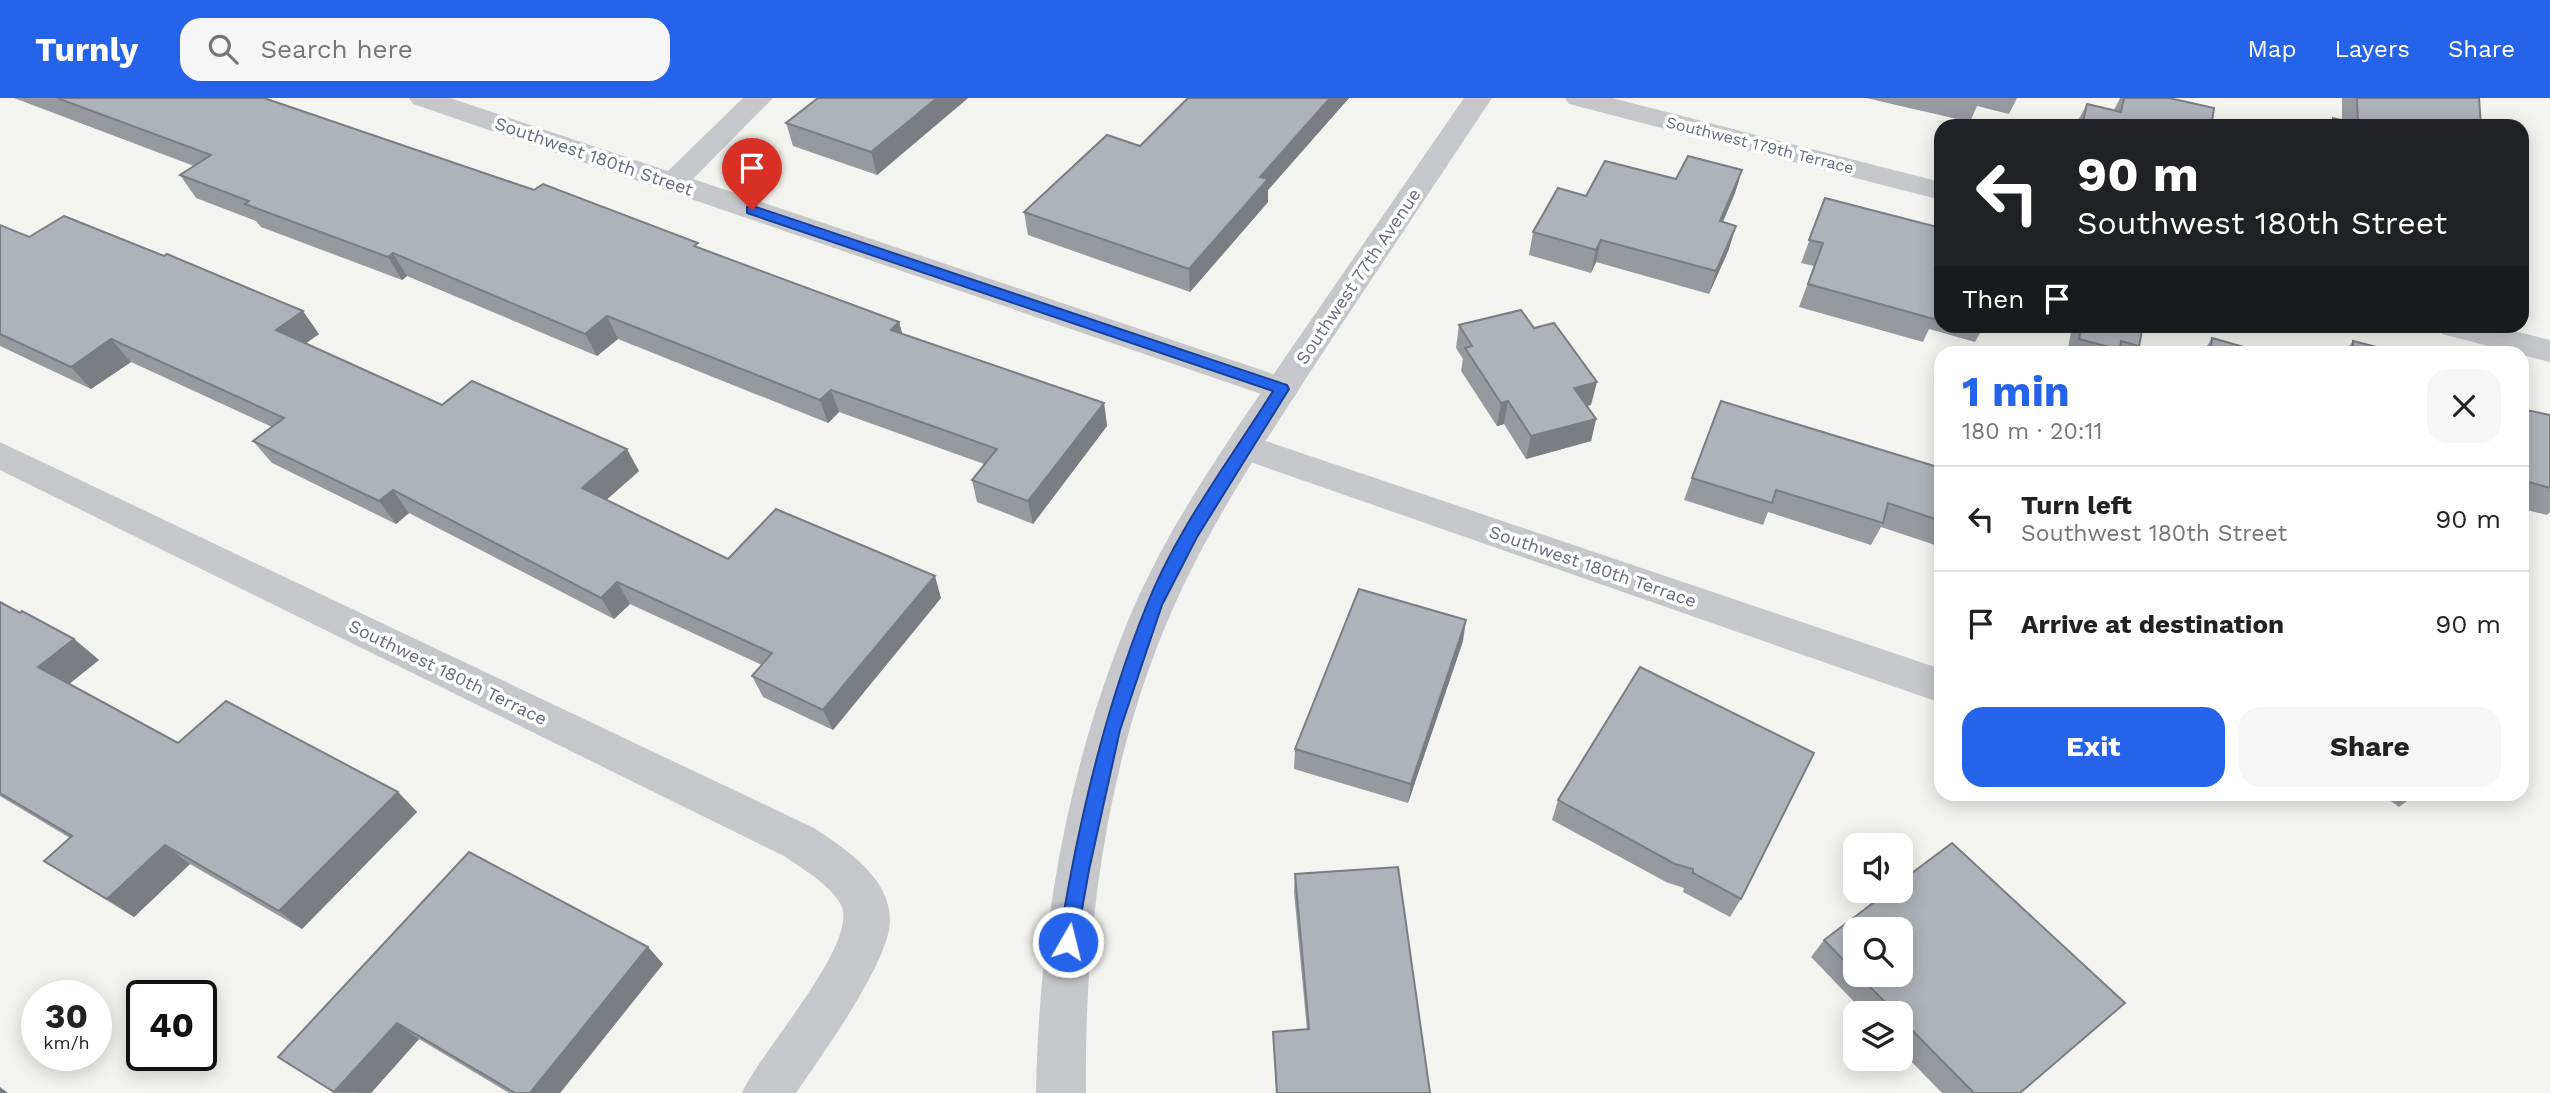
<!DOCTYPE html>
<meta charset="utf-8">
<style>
:root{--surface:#fff;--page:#f6f6f6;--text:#222;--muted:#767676;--line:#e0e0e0;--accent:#2563eb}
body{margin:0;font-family:"Work Sans",sans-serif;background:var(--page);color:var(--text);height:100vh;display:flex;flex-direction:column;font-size:26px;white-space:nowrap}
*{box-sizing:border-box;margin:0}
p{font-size:23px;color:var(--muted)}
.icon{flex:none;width:38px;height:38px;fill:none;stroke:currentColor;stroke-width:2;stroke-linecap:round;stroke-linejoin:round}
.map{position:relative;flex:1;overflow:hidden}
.panel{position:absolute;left:1934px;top:248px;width:595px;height:455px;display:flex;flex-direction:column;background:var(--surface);border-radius:21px;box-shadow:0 4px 18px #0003}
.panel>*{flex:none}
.banner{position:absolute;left:1934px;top:21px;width:595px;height:214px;border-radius:21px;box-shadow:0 4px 18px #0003;background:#202124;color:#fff;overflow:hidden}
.tools{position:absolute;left:1843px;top:735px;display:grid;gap:14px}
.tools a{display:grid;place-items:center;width:70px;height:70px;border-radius:14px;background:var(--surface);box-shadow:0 4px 18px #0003;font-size:35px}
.speed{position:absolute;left:21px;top:882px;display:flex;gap:14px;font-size:35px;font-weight:700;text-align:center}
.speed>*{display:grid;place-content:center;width:91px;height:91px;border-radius:50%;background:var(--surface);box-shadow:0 4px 18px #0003;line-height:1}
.speed small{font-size:18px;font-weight:400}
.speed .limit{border:4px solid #111;border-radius:10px;background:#fff;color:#111}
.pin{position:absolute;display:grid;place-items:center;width:60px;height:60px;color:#fff;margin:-72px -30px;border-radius:50% 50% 50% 0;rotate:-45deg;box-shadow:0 0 7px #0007}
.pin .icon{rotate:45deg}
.me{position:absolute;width:77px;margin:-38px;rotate:8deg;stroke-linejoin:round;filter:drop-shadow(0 0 5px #0008)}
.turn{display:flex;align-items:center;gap:24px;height:147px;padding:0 28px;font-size:32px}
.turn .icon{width:91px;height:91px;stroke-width:2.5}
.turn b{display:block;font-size:49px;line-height:60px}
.then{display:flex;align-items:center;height:66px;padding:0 28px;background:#0003;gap:14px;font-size:26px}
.round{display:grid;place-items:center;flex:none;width:74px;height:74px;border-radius:21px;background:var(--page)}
.headline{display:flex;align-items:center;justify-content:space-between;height:119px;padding:0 28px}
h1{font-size:42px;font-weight:700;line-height:52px;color:var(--accent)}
.button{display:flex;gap:14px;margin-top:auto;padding:14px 28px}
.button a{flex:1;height:80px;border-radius:21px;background:var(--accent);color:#fff;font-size:28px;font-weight:700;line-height:80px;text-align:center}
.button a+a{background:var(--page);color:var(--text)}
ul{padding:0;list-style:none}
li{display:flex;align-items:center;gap:21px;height:105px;padding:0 28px;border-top:2px solid var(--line)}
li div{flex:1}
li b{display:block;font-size:26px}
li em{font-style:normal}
header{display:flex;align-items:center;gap:42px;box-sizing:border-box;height:98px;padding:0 35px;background:var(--accent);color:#fff}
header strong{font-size:33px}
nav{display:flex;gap:38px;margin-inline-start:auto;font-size:24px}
.search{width:490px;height:63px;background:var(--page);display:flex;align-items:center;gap:18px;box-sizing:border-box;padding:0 24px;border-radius:21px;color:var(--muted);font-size:26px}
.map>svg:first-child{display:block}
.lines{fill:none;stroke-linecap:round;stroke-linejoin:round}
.minor{fill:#c5c7cb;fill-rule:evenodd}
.tertiary{fill:#c5c7cb;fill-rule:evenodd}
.wall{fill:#969a9f;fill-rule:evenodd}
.shaded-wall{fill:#7a7d82}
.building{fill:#aeb3b9;stroke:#7a7d82;stroke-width:2}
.route{fill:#2563eb;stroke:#184099;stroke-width:2}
.labels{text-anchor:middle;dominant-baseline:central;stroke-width:7;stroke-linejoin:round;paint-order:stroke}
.far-street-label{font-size:16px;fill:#626e81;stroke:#fff}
.street-label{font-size:18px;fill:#626e81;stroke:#fff}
</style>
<header>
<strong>Turnly</strong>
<div class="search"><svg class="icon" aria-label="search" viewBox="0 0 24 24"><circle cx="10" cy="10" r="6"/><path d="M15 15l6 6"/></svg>Search here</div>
<nav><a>Map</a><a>Layers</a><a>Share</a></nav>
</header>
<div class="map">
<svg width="2550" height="995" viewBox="0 0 2550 995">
<rect width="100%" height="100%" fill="#f3f4ef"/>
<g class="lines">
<g class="minor">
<polygon points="409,0 450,0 668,73 743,0 773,0 693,81 1294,283 1299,291 1294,299 1282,303 1270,299 413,6"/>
<polygon points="1565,0 1612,0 1941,84 1941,102 1569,6"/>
<polygon points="2438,228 2495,228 2550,242 2550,264 2442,236"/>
<polygon points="1245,336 1941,571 1941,605 1233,358 1227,349 1233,340"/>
<path d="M0 344 814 730C845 751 890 779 890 822 890 864 821 958 796 995H742C759 955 860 845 841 807 830 786 802 771 784 758L0 372Z"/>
</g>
<path class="tertiary" d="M1464 0H1492C1434 87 1376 175 1318 262 1265 344 1210 425 1171 515 1106 664 1084 834 1086 995H1036C1039 832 1067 669 1130 518 1169 426 1228 343 1284 261 1344 174 1404 87 1464 0Z"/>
</g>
<g class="wall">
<polygon points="14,0 264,0 700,150 899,224 902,236 1104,305 1107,328 1033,426 977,404 972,382 984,366 839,314 828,325 618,241 597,258 407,178 402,182 261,129 256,123 196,100 180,77 194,68"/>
<polygon points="818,0 968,0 877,77 793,48 786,25"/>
<polygon points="1188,0 1349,0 1268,92 1268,104 1190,194 1028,137 1024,114 1140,48"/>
<polygon points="1866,0 2017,0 2009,16 1977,8 1970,24"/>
<polygon points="2120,0 2169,0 2212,24 2227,28 2075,28 2087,6 2114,12"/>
<polygon points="2342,0 2479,0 2481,28 2328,28 2333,20 2342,22"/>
<polygon points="1742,72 1735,95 1723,124 1729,151 1709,196 1596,164 1591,175 1529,157 1533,134 1586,98 1676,81"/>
<polygon points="1825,100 1941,130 1941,228 1984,228 1975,244 1929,231 1923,244 1799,209 1814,168 1801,165"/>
<polygon points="0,127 29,139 319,236 305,246 442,307 639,373 606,402 728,461 941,500 833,632 763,599 752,578 762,567 630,506 614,521 409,415 396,426 272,365 253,343 272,329 131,264 91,291 0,248"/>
<polygon points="1459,227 1534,230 1591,307 1587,308 1596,321 1591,343 1526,361 1504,326 1497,328 1461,273 1463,261 1456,250"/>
<polygon points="2072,228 2143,228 2139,248 2134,256 2067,256"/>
<polygon points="2212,240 2258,256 2202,256"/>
<polygon points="2353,243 2404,256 2343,256"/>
<polygon points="2522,291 2526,312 2550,317 2550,414 2547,417 2522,411"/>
<polygon points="1941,370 1941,449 1881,429 1871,447 1768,414 1763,427 1684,402 1692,380"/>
<polygon points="0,504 20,515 74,541 99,562 69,586 178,645 398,694 417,714 302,831 190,766 134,819 72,781 44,763 70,740 0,698"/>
<polygon points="1463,543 1408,705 1294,671 1295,651"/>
<polygon points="1640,569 1741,801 1730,819 1683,794 1684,790 1666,784 1552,722 1558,702"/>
<polygon points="2381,696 2416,696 2399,709"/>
<path d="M1952 745 2125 905 2020 995H1942L1900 952V915H1865L1811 859 1824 842 1889 793H1900V784ZM1855 831H1900V877H1855Z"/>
<polygon points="1295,776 1430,995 1276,995 1273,934 1307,932 1294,794"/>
<polygon points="648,849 663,866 560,995 509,995 419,941 371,995 335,995 278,959"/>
</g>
<g class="shaded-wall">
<polygon points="937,0 968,0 877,77 871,54"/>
<polygon points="1330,0 1349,0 1268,92 1268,104 1190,194 1189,171 1260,79"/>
<polygon points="1742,72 1735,95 1713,146 1720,123"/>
<polygon points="1736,128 1729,151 1709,196 1716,173"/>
<polygon points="1601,142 1596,164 1591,175 1596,152"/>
<polygon points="393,155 407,178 402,182 388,159"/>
<polygon points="303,213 319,236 292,255 276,232"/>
<polygon points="607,218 618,241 597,258 585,236"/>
<polygon points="899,224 905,246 891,232"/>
<polygon points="111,241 131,264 91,291 71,269"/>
<polygon points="1597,284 1591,307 1569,313 1574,290"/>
<polygon points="831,292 839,314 828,325 820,302"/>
<polygon points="1508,303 1504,326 1497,328 1501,305"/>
<polygon points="1104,305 1107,328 1033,426 1028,403"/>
<polygon points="1596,321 1591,343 1526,361 1531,338"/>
<polygon points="627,351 639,373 595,412 582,390"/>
<polygon points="393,392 409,415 396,426 379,403"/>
<polygon points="935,478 941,500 833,632 823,612"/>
<polygon points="617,484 630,506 614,521 601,500"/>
<polygon points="1466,522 1463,543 1408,705 1411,686"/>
<polygon points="74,541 99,562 64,590 38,569"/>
<polygon points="398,694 417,714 302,831 279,813"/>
<polygon points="165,747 190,766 134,819 107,801"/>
<polygon points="648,849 663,866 560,995 530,995"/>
<polygon points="397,925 419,941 371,995 334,994"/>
<polygon points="0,989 8,995 0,995"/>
</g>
<g class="building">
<polygon points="57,0 264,0 534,92 543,86 698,145 694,148 899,224 891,232 1104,305 1028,403 972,382 997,351 831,292 820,302 607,218 585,236 393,155 388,159 245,106 249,103 180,77 211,57"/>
<polygon points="818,0 937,0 871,54 786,25"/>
<polygon points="1188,0 1330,0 1260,79 1268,81 1189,171 1024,114 1107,37 1140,48"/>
<polygon points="2124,0 2169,0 2214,10 2212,24 2227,28 2082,28 2087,6 2121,14"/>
<polygon points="2357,0 2479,0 2481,28 2333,28 2333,20 2358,26"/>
<polygon points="1688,58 1742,72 1720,123 1736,128 1716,173 1601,142 1596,152 1533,134 1558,90 1586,98 1605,63 1676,81"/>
<polygon points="1825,100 1941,130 1941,208 1938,207 1934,221 1808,186 1823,145 1809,142"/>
<polygon points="64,118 164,158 167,156 303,213 276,232 442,307 472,283 627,351 582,390 728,461 776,411 935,478 823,612 752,578 772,555 617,484 601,500 393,392 379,403 253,343 284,320 111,241 71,269 0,236 0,127 29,139"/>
<polygon points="1521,212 1534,230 1554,225 1597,284 1574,290 1596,321 1531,338 1508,303 1501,305 1465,250 1472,248 1459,227"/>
<polygon points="2081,228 2143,228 2139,248 2121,243 2120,252 2079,241"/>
<polygon points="2212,240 2258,253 2258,256 2210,256"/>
<polygon points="2353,243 2404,256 2353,256"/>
<polygon points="2522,291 2524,292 2526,312 2550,317 2550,390 2522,382"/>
<polygon points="1721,303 1941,370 1941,423 1888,405 1883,425 1776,392 1772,405 1692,380"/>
<polygon points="1359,491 1466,522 1411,686 1295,651"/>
<polygon points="0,504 20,515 22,513 74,541 38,569 178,645 226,603 398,694 279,813 165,747 107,801 44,763 72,738 0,695"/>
<polygon points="1640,569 1814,655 1741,801 1693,775 1693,771 1675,766 1558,702"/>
<polygon points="1952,745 2125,905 2020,995 1974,995 1900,920 1900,915 1896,915 1858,877 1900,877 1900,831 1855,831 1855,874 1824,842 1889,793 1900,793 1900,784"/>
<polygon points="469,754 648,849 530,995 515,995 397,925 334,994 278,959"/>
<polygon points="1398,769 1430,995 1277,995 1273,934 1309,931 1295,776"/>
</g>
<path class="route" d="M747 109H756L1287 287 1289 291 1197 439 1162 507 1120 632 1089 772 1075 850 1068 853 1061 850 1059 844C1077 730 1103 616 1146 509 1176 432 1230 362 1273 293L747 115Z"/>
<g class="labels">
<g class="far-street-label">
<text transform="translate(1760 47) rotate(14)">Southwest 179th Terrace</text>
</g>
<g class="street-label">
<text transform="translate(594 58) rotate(19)">Southwest 180th Street</text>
<text transform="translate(1358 178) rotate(-56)">Southwest 77th Avenue</text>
<text transform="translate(1593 468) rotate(19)">Southwest 180th Terrace</text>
<text transform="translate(448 574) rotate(26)">Southwest 180th Terrace</text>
</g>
</g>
</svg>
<div class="tools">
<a><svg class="icon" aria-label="sound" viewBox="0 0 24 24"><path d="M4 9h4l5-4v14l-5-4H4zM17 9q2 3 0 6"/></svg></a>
<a><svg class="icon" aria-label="search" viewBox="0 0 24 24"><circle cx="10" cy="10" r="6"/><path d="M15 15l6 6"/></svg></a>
<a><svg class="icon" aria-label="layers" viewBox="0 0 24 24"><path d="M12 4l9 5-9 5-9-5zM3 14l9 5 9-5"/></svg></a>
</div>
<div class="speed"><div>30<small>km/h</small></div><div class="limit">40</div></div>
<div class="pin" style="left:752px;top:112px;background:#d93025"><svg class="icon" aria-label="arrive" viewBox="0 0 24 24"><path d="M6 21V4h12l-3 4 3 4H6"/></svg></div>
<svg class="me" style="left:1068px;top:844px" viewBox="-20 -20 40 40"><circle r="17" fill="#2563eb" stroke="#fff" stroke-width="3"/><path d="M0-11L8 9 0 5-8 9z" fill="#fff"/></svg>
<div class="banner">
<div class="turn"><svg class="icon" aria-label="left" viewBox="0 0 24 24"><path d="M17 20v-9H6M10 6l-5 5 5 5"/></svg><div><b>90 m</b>Southwest 180th Street</div></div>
<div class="then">Then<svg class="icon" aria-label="arrive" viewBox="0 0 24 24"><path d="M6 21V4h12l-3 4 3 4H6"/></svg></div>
</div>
<section class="panel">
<div class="headline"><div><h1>1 min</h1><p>180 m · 20:11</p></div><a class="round"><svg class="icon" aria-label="close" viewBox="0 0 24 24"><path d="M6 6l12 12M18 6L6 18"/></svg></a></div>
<ul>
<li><svg class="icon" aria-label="left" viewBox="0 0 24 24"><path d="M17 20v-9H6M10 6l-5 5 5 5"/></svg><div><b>Turn left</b><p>Southwest 180th Street</p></div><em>90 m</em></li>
<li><svg class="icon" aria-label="arrive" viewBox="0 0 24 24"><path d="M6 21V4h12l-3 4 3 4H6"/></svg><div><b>Arrive at destination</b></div><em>90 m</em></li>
</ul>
<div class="button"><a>Exit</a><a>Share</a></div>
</section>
</div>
